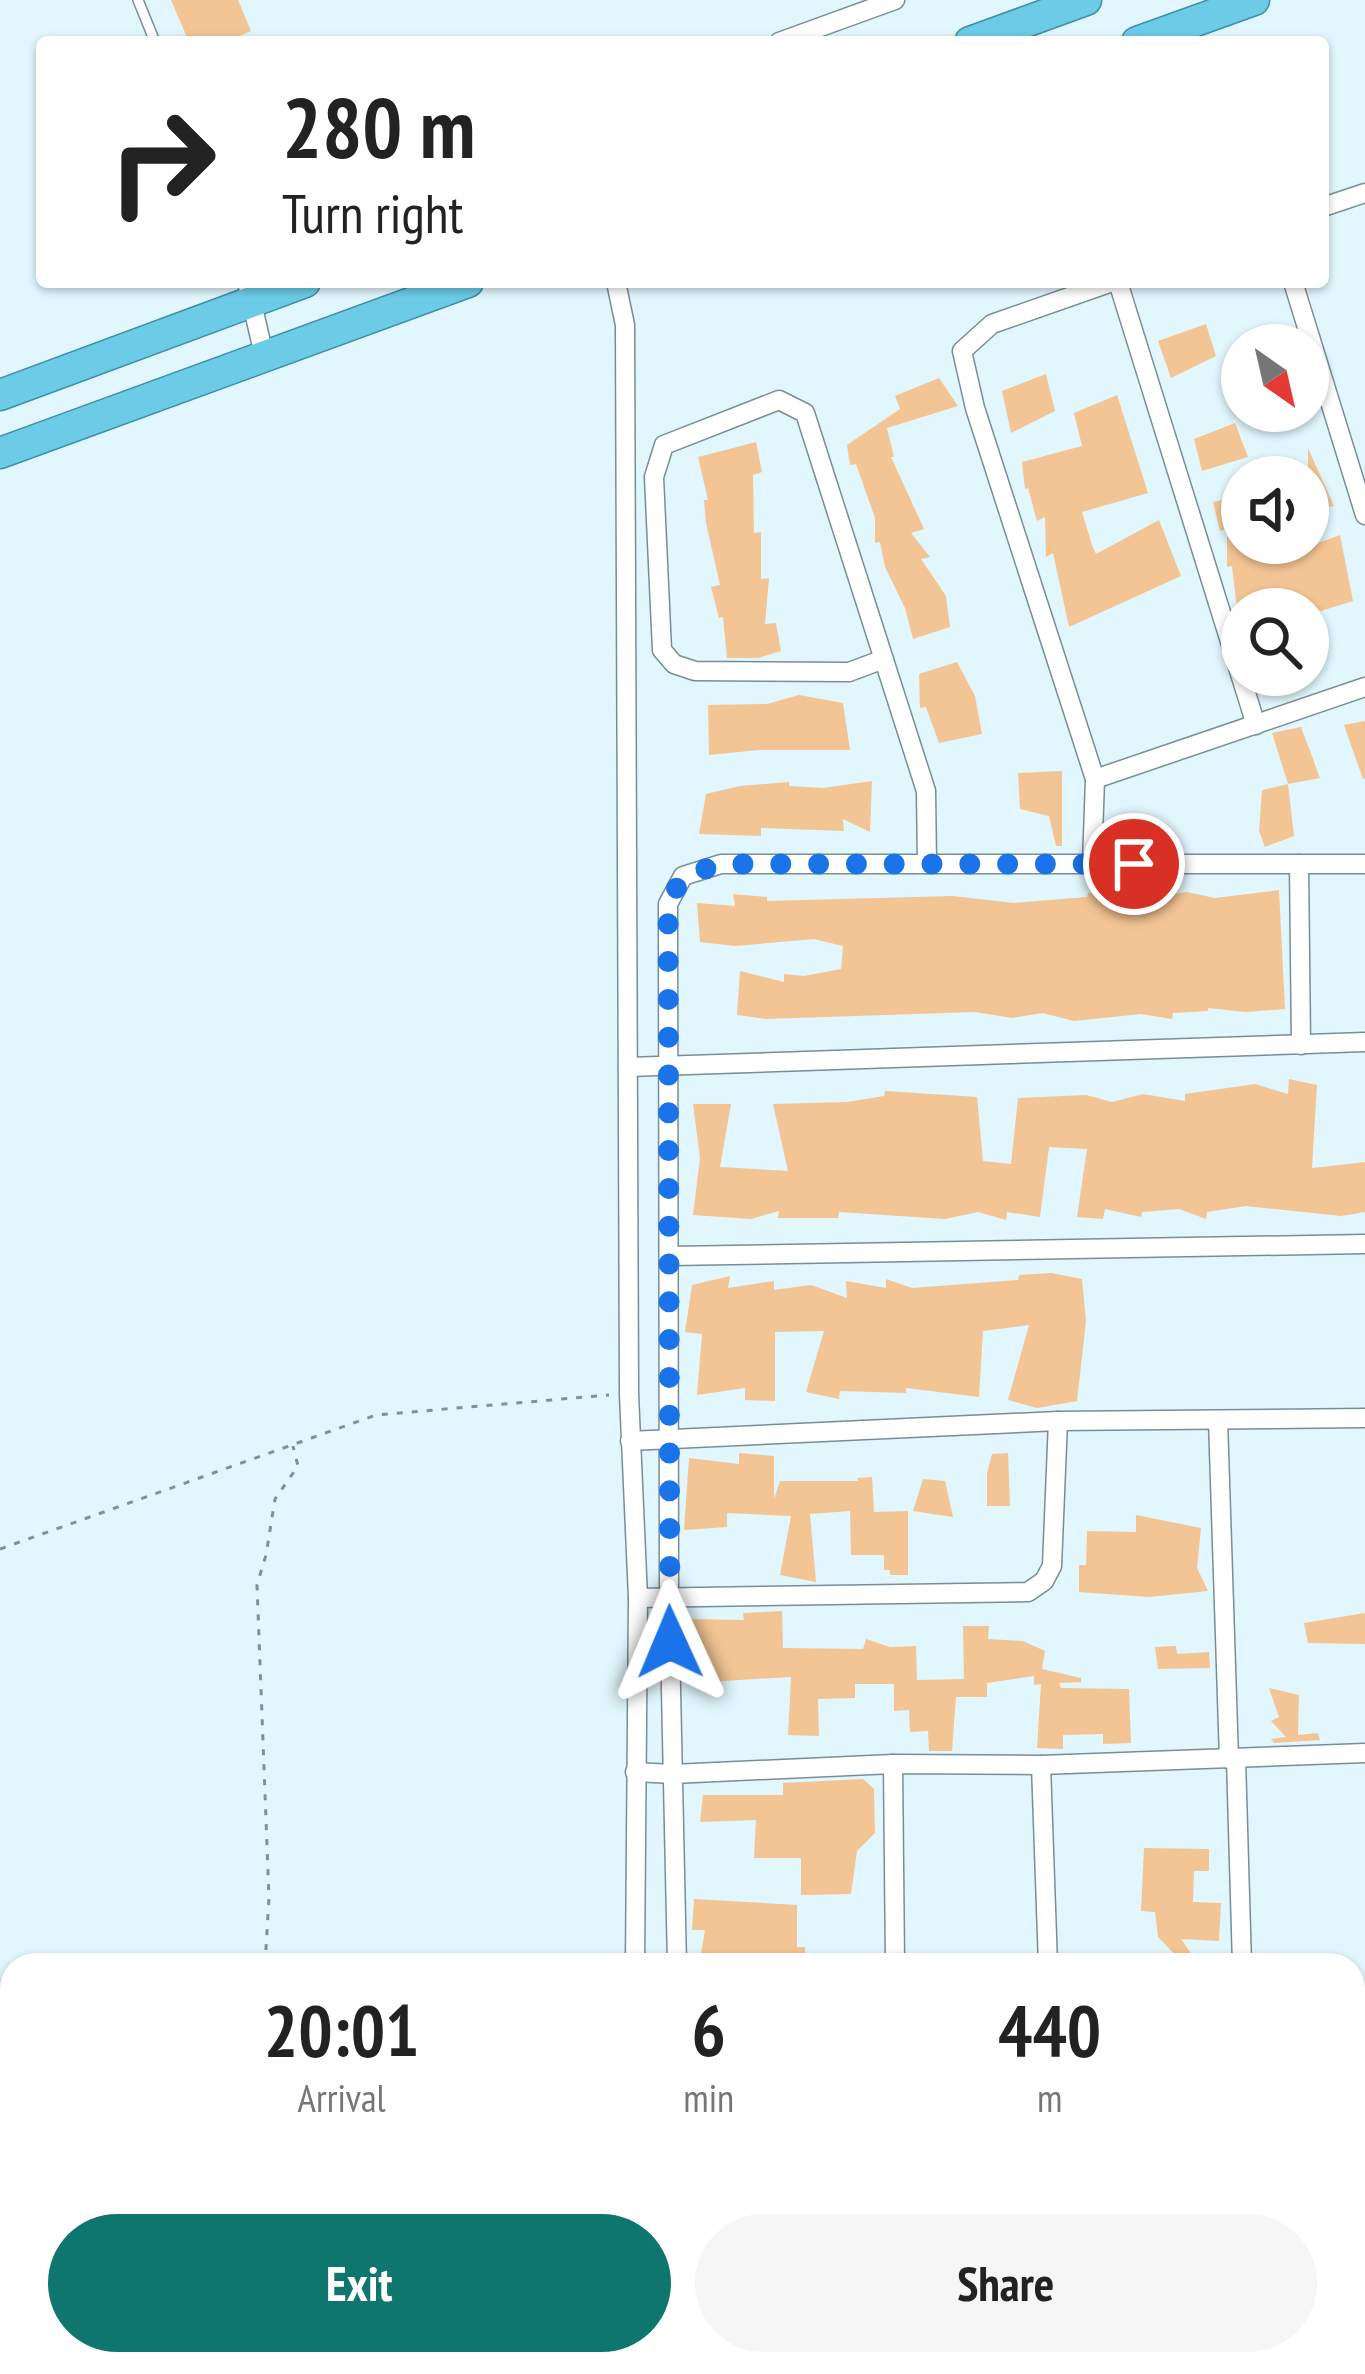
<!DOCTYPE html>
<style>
:root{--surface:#fff;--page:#f6f6f6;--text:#222;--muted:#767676;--accent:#0f766e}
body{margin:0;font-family:"PT Sans Narrow",sans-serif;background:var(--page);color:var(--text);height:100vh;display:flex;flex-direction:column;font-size:45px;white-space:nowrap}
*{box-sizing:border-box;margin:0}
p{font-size:39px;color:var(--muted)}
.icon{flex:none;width:66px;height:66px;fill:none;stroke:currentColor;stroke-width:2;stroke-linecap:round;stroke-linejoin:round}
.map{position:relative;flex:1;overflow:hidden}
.panel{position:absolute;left:0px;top:1953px;width:1365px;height:423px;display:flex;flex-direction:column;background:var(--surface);border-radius:36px 36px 0 0;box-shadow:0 3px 9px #0004}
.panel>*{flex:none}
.hud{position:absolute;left:36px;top:36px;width:1293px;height:252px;border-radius:12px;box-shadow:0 3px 9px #0004;background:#fff;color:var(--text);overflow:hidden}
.needle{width:78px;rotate:146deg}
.fabs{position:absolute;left:1221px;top:324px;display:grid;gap:24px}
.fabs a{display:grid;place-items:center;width:108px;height:108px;border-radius:50%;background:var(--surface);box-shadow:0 3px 9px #0004;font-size:60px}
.pin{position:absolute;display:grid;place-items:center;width:102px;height:102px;color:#fff;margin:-51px;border:6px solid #fff;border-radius:50%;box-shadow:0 3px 12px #0007}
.me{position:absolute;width:132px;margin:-66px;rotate:359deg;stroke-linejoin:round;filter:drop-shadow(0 0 9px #0008)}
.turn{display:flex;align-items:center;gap:42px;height:252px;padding:0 48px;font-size:54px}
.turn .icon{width:156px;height:156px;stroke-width:2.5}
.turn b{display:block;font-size:84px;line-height:102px}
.eta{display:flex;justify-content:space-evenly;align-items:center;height:204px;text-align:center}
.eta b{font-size:72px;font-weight:700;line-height:84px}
.primary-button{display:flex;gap:24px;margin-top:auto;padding:24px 48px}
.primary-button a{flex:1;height:138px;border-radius:72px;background:var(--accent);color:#fff;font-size:48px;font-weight:700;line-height:138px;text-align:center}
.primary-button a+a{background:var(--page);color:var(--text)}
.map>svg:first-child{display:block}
.building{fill:#f4c594}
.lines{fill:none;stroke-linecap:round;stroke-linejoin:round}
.service-casing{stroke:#778e96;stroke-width:12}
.minor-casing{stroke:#778e96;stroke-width:21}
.trunk-casing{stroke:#3d8fa6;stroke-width:33}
.path{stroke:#819095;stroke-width:3;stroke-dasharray:6 9;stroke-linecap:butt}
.service{stroke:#fff;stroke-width:9}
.minor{stroke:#fff;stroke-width:18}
.trunk{stroke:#6ccce8;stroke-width:30}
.route{stroke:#1a73e8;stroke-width:21;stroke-dasharray:0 37.8}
</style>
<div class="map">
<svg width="1365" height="2374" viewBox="0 0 1365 2374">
<rect width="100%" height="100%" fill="#e1f6fd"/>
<g class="building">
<polygon points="171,0 238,0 251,31 225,42 189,42"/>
<polygon points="1206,324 1216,356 1171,378 1158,341"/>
<polygon points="1046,374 1055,411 1011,433 1002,391"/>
<polygon points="939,378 958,406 887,428 894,457 891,457 924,529 911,533 930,557 921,559 946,596 950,627 913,639 905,608 885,567 880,542 875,543 875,518 856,464 850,465 847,445 900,409 895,396"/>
<polygon points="1117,395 1148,493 1082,512 1092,545 1096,554 1159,520 1181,576 1069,627 1053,553 1046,557 1045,517 1037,521 1028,488 1025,489 1022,462 1082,446 1074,413"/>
<polygon points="1235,423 1248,457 1202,471 1194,439"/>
<polygon points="756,442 762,472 753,475 754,533 761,532 761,579 769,578 765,624 776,623 781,651 758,658 727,658 723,617 719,618 711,587 720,585 706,523 704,500 708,500 698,457"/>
<polygon points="1308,448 1334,506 1308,512"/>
<polygon points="1242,495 1242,543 1274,543 1278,558 1340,535 1353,601 1311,614 1309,609 1237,609 1232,566 1227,567 1227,529 1220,531 1213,502"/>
<polygon points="957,662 975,696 982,734 939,743 926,707 920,708 919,674"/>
<polygon points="799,695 843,703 850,750 759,750 709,755 708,705 767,704"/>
<polygon points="1365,721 1365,779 1363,779 1344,725"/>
<polygon points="1301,727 1320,778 1288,784 1272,733"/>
<polygon points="1062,771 1062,846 1056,846 1049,816 1020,809 1018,773"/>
<polygon points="872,781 870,832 843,819 844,831 761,828 761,836 699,834 706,794 740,786 789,782 789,786 823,788"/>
<polygon points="1288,784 1294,836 1265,847 1259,831 1262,790"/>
<polygon points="1279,890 1285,1009 1245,1012 1208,1008 1208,1011 1173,1013 1172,1019 1141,1014 1074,1021 1043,1013 1012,1018 975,1012 766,1019 737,1015 740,971 784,982 784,974 804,976 841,969 843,946 814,939 735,946 700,942 697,903 735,906 733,894 767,897 767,901 952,896 1014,903 1087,897 1088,893 1108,894 1108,905 1187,892 1215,898"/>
<polygon points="1289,1079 1317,1085 1312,1168 1365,1162 1365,1212 1341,1216 1246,1206 1207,1212 1206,1219 1179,1209 1142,1212 1141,1217 1105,1209 1103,1219 1077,1217 1087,1149 1049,1147 1040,1217 1007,1212 1006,1220 978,1212 945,1219 839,1212 838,1218 778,1218 779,1211 751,1219 693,1215 700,1158 693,1104 731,1104 720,1167 788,1171 773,1104 847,1102 884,1096 885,1091 977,1097 983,1161 1011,1164 1018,1098 1086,1095 1112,1102 1143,1094 1185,1101 1185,1094 1255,1084 1288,1094"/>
<polygon points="1051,1273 1082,1279 1086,1321 1077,1401 1037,1408 1008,1400 1029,1325 983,1331 979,1397 906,1388 906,1393 840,1391 839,1399 806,1392 824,1331 775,1332 775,1401 745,1400 745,1388 697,1395 702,1334 685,1332 692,1285 730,1276 728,1288 774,1281 774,1290 811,1285 847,1298 846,1281 886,1288 886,1279 912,1288 1018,1280 1019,1275"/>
<polygon points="739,1453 774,1456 774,1499 780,1481 858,1481 857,1478 872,1477 874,1512 908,1511 908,1575 890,1575 890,1570 884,1570 884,1555 851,1555 850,1511 810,1514 816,1582 780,1575 791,1516 727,1513 727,1527 684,1530 689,1458 739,1464"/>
<polygon points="1008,1453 1010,1506 987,1506 987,1473 992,1454"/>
<polygon points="923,1479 945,1481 953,1517 913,1511"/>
<polygon points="1136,1515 1201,1528 1197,1568 1208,1591 1149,1597 1079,1592 1079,1565 1086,1565 1087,1531 1136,1532"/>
<polygon points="782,1611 783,1648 863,1649 866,1639 890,1647 916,1646 917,1680 964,1679 963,1626 989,1626 988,1639 1023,1641 1045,1651 1042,1669 1081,1678 1081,1682 1059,1683 1061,1688 1129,1689 1131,1743 1103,1744 1103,1734 1063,1735 1063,1749 1037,1748 1041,1684 1034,1685 1034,1676 987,1683 987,1697 956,1697 952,1751 929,1751 928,1731 910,1732 909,1710 894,1711 894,1684 855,1684 855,1698 818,1699 819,1736 788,1735 791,1677 688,1683 690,1619 744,1620 743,1613"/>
<polygon points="1365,1613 1365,1644 1308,1643 1304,1623"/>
<polygon points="1176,1646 1177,1654 1209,1652 1210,1668 1158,1669 1155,1647"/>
<polygon points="1269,1688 1299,1695 1298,1735 1318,1733 1320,1740 1274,1743 1271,1739 1286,1737 1271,1721 1279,1717"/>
<polygon points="863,1779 874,1789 875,1833 857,1851 851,1894 801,1895 801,1858 754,1858 756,1820 700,1822 703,1795 783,1795 783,1783"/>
<polygon points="1144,1848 1209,1849 1209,1871 1194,1871 1193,1902 1221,1903 1219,1941 1181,1939 1199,1965 1185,1965 1158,1937 1155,1912 1141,1911"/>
<polygon points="694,1899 797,1905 797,1947 805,1947 805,1965 699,1965 705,1930 692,1930"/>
</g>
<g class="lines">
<g class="service-casing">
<polyline id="service" points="138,0 155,42"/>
</g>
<g class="minor-casing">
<g id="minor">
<polyline points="779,42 895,0"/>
<polyline points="1323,207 1365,193"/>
<polyline points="247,282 264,355"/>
<polyline points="616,282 625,325 629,1394 638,1598 635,1965"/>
<polyline points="1118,282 1256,725"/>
<polyline points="1293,282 1365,515"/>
<polyline points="884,659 849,672 695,671 674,664 662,650 654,477 664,445 779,400 805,413 926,791 927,864"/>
<polyline points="1095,779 1365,687"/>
<polyline points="1092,864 1095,779 975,408 962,351 992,324 1112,282"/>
<polyline points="1299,864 1301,1045"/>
<polyline points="628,1067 1365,1042"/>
<polyline points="670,1256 1365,1244"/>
<polyline points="1218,1420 1229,1759"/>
<polyline points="630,1441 1058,1421 1365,1418"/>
<polyline points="638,1598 1028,1592 1044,1581 1052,1566 1058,1421"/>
<polyline points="1236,1759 1242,1965"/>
<polyline points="893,1764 895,1965"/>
<polyline points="1041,1765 1048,1965"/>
<polyline points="635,1772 673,1774 893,1764 1041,1765 1365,1753"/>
<polyline points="677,1965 669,1598 668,904 683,876 721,864 1365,864"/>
<polyline points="683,2364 683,2374"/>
<polyline points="918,2364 938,2368 999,2364"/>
<polyline points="1135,2364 1139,2374"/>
<polyline points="1345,2364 1349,2374"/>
<polyline points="629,2374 629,2364"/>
</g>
</g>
<g class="trunk-casing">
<g id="trunk">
<polyline points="970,42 1086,0"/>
<polyline points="1137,42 1254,0"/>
<polyline points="0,395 305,282"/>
<polyline points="0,453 468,282"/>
</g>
</g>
<g class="path">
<polyline points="0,1549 376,1415 609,1395"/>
<polyline points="265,1965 269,1898 257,1585 266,1555 275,1499 298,1466 293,1446"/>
<polyline points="283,2364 283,2374"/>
</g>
<use href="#service" class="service"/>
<use href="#minor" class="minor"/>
<use href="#trunk" class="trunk"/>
</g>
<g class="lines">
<polyline class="route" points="670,1642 668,904 683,876 721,864 1134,864"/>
</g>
</svg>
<div class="fabs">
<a><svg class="needle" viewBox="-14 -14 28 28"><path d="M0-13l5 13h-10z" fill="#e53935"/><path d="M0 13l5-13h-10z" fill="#767676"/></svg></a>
<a><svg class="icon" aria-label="sound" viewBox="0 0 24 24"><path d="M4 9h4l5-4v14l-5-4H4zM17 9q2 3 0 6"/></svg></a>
<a><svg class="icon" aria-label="search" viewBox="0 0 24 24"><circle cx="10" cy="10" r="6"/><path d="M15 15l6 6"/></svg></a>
</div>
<div class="pin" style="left:1134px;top:864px;background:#d93025"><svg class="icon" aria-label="arrive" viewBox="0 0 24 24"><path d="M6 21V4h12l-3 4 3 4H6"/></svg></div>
<svg class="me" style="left:670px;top:1642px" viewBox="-20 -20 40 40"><path d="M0-17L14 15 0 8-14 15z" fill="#1a73e8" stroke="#fff" stroke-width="4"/></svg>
<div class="hud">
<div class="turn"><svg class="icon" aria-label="right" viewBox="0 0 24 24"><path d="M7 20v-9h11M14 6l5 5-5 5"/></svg><div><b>280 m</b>Turn right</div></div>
</div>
<section class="panel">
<div class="eta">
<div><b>20:01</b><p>Arrival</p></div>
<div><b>6</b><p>min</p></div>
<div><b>440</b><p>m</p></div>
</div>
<div class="primary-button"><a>Exit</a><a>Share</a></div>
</section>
</div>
